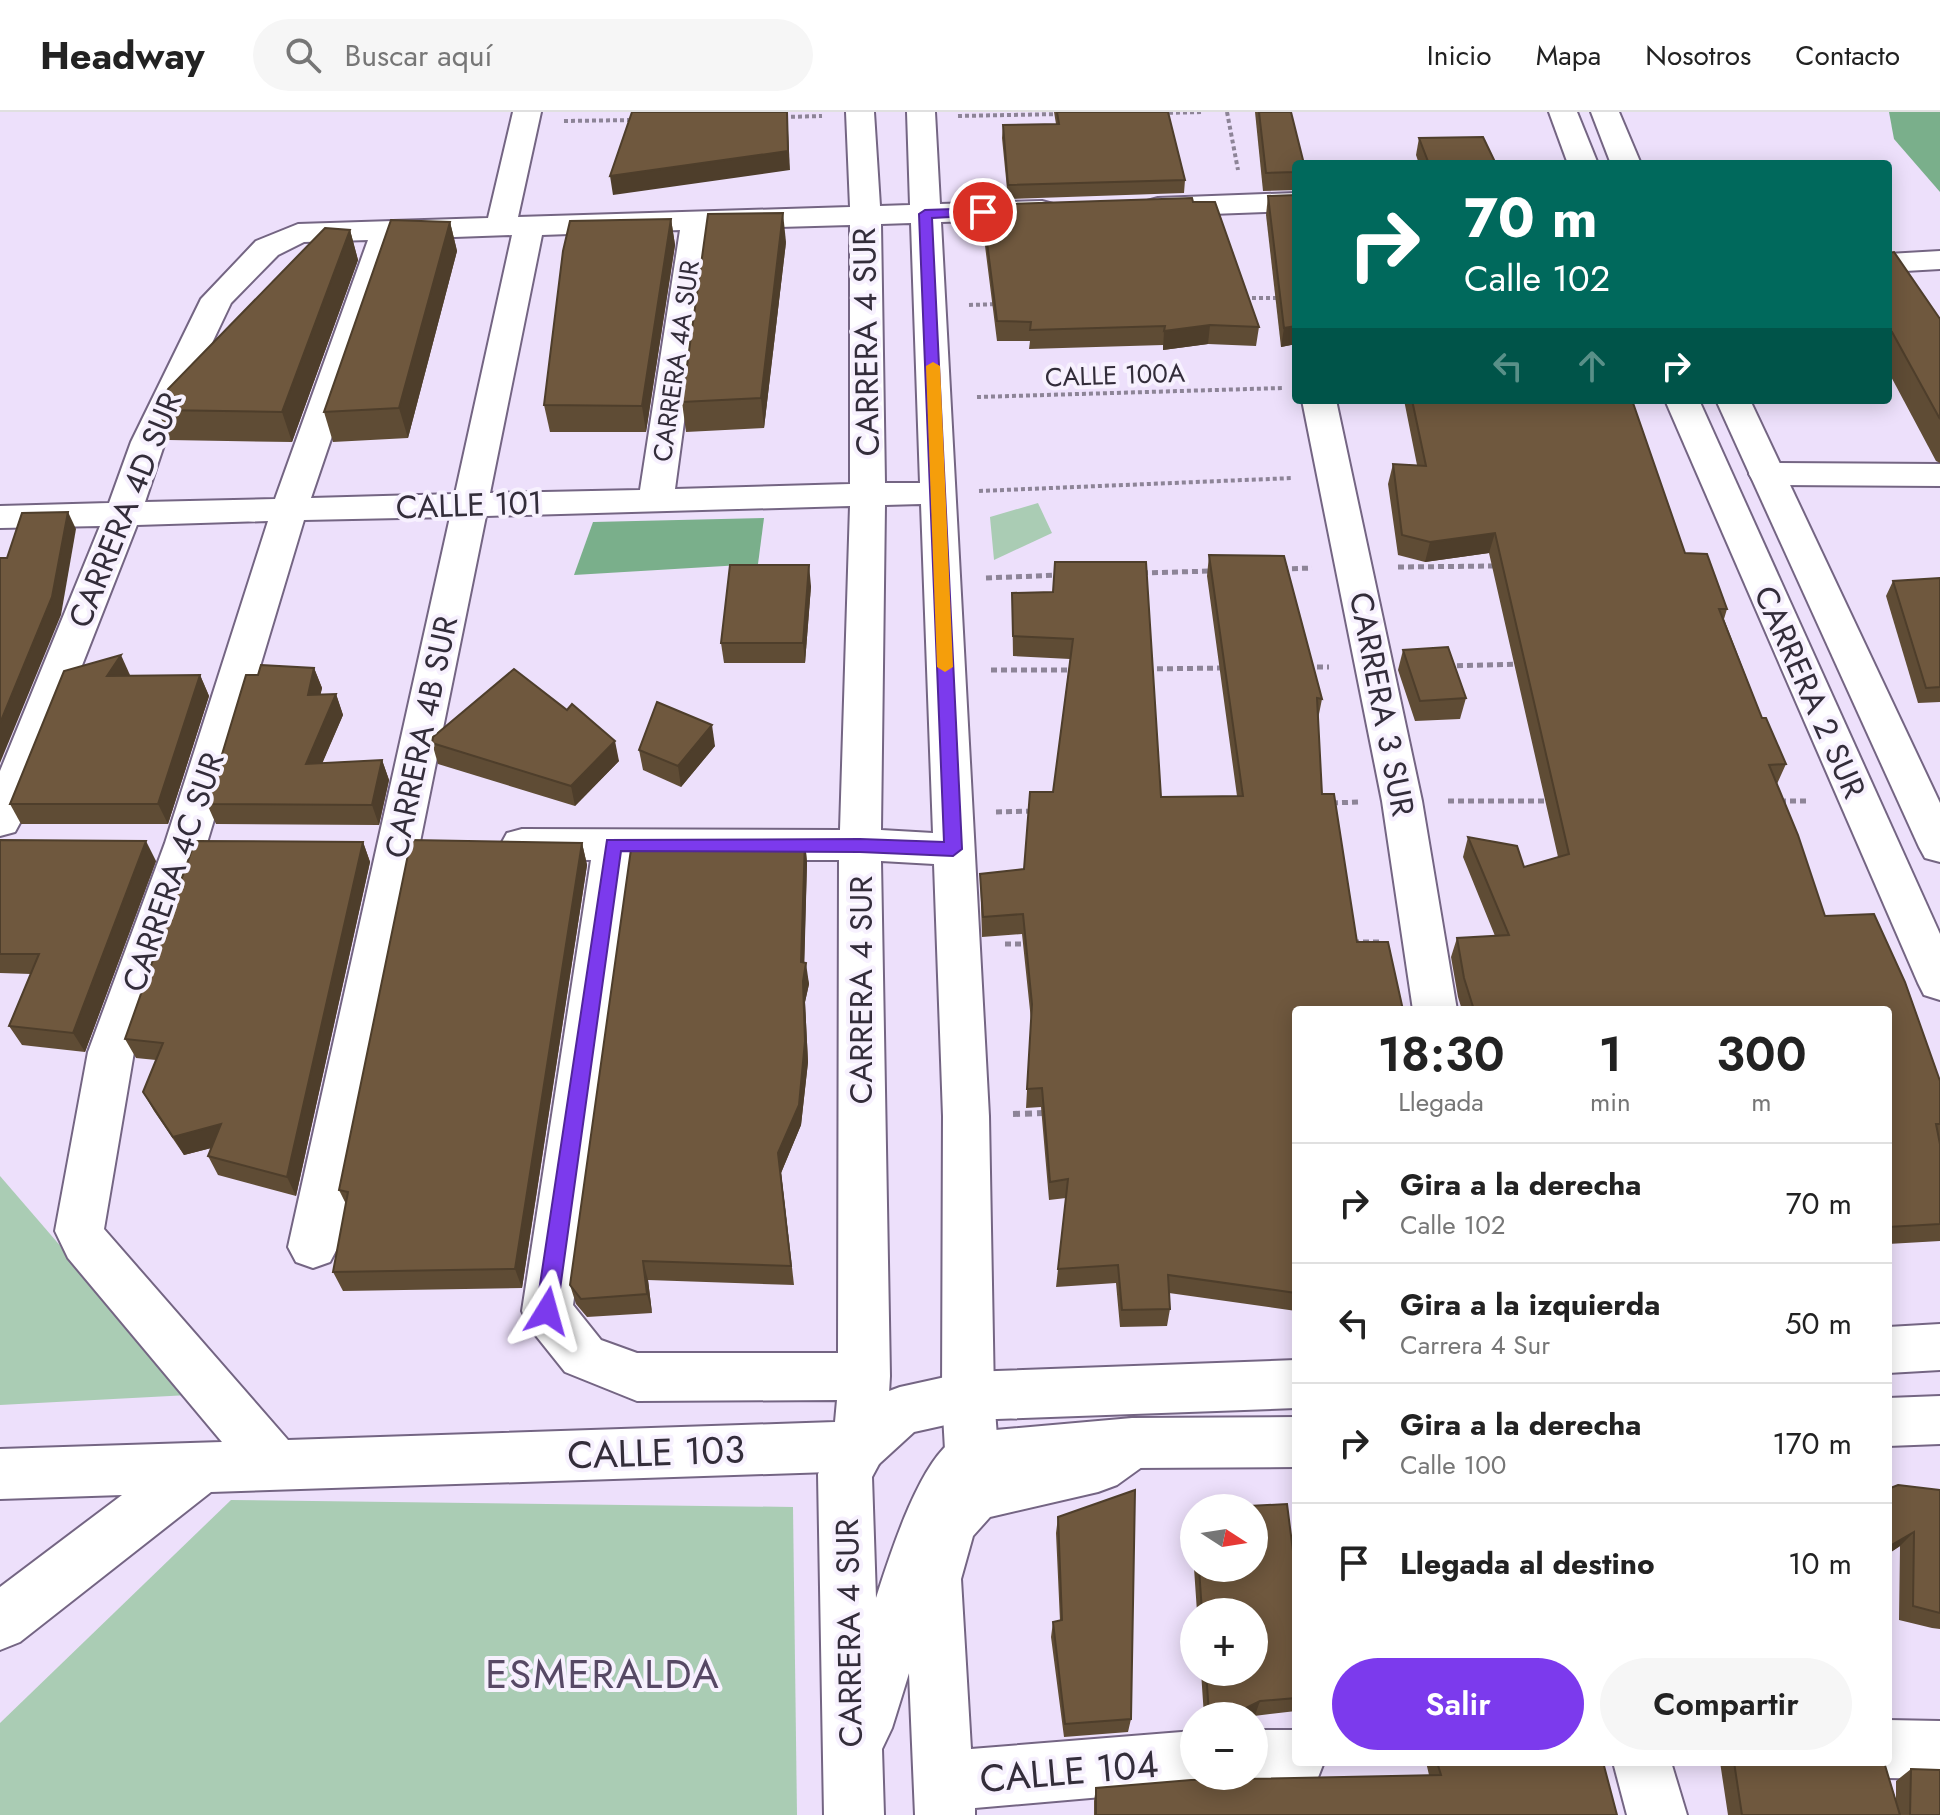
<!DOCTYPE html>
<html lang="es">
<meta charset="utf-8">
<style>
:root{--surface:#fff;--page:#f6f6f6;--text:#222;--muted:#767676;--line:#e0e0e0;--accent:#7c3aed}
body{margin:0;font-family:Jost,sans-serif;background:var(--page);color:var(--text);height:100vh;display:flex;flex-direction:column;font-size:30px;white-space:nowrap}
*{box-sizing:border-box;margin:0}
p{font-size:26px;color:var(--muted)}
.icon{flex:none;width:44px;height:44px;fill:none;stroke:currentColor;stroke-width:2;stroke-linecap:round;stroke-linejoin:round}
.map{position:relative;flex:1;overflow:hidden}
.sheet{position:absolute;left:1292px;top:894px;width:600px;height:760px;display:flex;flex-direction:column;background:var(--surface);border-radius:8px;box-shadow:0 4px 20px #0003}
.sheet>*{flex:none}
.banner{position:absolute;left:1292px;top:48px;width:600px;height:244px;border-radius:8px;box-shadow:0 4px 20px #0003;background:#00695c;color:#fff;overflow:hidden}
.needle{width:52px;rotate:102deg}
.fabs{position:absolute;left:1180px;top:1382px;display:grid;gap:16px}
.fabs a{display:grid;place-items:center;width:88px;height:88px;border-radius:50%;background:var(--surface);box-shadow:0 4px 20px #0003;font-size:40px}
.pin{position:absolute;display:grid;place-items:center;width:68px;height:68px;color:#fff;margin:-34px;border:4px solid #fff;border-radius:50%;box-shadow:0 2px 8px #0007}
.me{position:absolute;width:88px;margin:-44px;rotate:8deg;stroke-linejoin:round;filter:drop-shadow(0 0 6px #0008)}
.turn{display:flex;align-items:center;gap:28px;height:168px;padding:0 40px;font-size:36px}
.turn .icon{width:104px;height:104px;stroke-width:2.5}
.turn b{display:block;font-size:56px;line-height:68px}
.lanes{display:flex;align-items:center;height:76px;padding:0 40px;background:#0003;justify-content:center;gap:40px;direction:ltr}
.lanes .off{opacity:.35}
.eta{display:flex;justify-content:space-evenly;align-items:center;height:136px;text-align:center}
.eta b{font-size:48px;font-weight:600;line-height:56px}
.button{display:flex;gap:16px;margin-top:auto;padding:16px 40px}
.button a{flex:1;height:92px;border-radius:48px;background:var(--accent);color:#fff;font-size:32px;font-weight:600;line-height:92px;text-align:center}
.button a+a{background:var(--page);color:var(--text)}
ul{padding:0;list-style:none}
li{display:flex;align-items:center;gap:24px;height:120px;padding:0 40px;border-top:2px solid var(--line)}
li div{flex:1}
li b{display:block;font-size:30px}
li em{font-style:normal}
header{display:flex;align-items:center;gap:48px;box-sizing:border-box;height:112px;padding:0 40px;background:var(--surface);border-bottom:2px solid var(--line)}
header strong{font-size:38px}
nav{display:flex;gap:44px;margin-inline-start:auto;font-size:28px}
.search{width:560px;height:72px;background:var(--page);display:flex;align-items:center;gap:20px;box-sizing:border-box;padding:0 28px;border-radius:44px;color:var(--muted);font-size:30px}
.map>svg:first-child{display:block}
.green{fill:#aaccb4}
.forest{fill:#7aaf8b}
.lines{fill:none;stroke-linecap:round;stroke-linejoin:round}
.minor-casing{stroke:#746583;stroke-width:4}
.tertiary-casing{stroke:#746583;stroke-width:4}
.path-far2{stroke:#8d8497;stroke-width:4;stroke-dasharray:4 3;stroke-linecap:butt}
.path-far1{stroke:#8d8497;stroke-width:5;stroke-dasharray:6 4;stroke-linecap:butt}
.path{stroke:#8d8497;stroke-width:6;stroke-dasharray:7 5;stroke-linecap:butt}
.minor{fill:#fff;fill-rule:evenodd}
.tertiary{fill:#fff;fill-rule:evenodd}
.wall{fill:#5f4c35}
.shaded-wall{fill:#4e3e2b}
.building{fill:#6f583e;stroke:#4e3e2b;stroke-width:2}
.route{fill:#7c3aed;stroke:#51269a;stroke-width:2}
.slow{fill:#f59e0b}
.labels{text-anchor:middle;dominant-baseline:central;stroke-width:8;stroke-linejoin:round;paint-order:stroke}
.far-street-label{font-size:26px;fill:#332d3a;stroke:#f7f1fe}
.street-label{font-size:32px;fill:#332d3a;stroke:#f7f1fe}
.near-street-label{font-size:38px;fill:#332d3a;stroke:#f7f1fe}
.near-neighbourhood-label{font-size:40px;letter-spacing:2px;fill:#574965;stroke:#f7f1fe}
</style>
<header>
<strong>Headway</strong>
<div class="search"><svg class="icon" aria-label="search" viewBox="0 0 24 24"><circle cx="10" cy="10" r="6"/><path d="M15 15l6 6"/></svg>Buscar aquí</div>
<nav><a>Inicio</a><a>Mapa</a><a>Nosotros</a><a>Contacto</a></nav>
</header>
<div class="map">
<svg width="1940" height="1703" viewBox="0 0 1940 1703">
<rect width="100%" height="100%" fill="#ede0fb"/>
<g class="green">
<polygon points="1038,391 1052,421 994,448 990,405"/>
<polygon points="0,1064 189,1283 0,1293"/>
<polygon points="231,1388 793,1395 797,1703 0,1703 0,1611"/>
</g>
<g class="forest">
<polygon points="1889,0 1940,0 1940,80 1894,27"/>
<polygon points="764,406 758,452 574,463 593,410"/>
</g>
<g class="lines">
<g class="minor-casing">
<g id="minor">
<path d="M513 0H541L518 105 850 95 846 0H874L880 94 910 93 907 0H935L940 92 1042 89 1053 92 1057 98 1053 104 1042 107 941 110 989 1004 994 1284 999 1352 1086 1333 1104 1319 1123 1312 1142 1319 1150 1337 1142 1355 1117 1373 1098 1380 990 1405 973 1424 961 1467 971 1637 1194 1619V1664H1217L1215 1669 1194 1677 975 1696V1703H915L905 1467 931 1392 947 1374 942 1284 943 1004 934 752 881 749 890 1264 886 1334 879 1352 860 1359 211 1380 20 1530 0 1538V1475L122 1383 0 1387V1337L222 1330 68 1146 55 1119 88 940 165 731 268 409 137 413 21 709 15 720 0 724V659L100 414 0 416V394L109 391 131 330 201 187 256 129 298 112 488 106ZM911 111 920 371H885L881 112ZM850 113V372L675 377 710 117ZM680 118 640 378 490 381 542 123ZM512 123 455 382 311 386 399 127ZM368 128 275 387 145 390 165 330 231 191 278 143 304 130ZM921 392 933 721 881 718 885 393ZM850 394 840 718 522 717 507 721 501 732 507 743 522 747 591 748 522 1199 529 1215 565 1260 637 1289 837 1288 835 1310 288 1328 104 1117 134 940 207 731 304 408 450 405 288 1135 296 1150 313 1156 330 1150 338 1135 486 404ZM633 748H839L838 1241H637L601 1228 573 1193Z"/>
<polygon points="1296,81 1296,99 1158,104 1147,101 1143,95 1147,89 1158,86"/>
<polygon points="1302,288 1336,288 1422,689 1457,898 1413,898 1382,689"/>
<polygon points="1766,351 1940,352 1940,374 1766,373 1754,370 1749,362 1754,354"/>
<polygon points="1888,1608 1940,1609 1940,1667 1888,1666 1867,1658 1864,1650 1888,1650"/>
<path d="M1254 1618H1296V1650H1324L1317 1668C1288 1680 1262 1680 1233 1668L1232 1664H1254Z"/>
<polygon points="1613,1650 1671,1650 1687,1703 1627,1703"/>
</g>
</g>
<g class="tertiary-casing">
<g id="tertiary">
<polygon points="1549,0 1577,0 1598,52 1568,52"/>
<polygon points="1591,0 1619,0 1641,52 1611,52"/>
<polygon points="1940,139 1940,157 1888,160 1888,142"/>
<polygon points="1665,288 1699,288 1940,822 1940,888 1924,883 1918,871"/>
<polygon points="1716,288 1750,288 1940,691 1940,750 1925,746 1919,735"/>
<polygon points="1940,1212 1940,1258 1888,1261 1888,1215"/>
<path d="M1296 1248V1296L968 1308 914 1320 879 1352 872 1365 876 1486C889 1446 919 1349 955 1327 960 1324 967 1322 972 1320L1132 1306 1296 1305V1355L1132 1356 986 1369 963 1397 945 1445 892 1616 882 1637 884 1703H824L818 1362 841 1316 881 1282 900 1275 968 1260Z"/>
<polygon points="1940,1284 1940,1332 1888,1334 1888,1286"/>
</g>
</g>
<g class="path-far2">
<polyline points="1227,0 1238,58"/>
<polyline points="1162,1 1203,0"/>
<polyline points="958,4 1060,2"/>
<polyline points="784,5 822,4"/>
<polyline points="564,9 634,8"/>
<polyline points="1888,61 1892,61"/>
<polyline points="1245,186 1279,186"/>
<polyline points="969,193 999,192"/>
<polyline points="977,285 1283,276"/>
<polyline points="979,379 1293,366"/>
</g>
<g class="path-far1">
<polyline points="1398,455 1496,454"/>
<polyline points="1282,457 1312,456"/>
<polyline points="1142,461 1212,459"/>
<polyline points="986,466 1060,463"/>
<polyline points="1447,554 1521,552"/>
<polyline points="1307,555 1329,555"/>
<polyline points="1147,557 1225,556"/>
<polyline points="991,558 1073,558"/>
<polyline points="1448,689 1550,689"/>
<polyline points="1780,689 1810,689"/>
<polyline points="1332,691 1358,690"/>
<polyline points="996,700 1034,699"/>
<polyline points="1353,830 1379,830"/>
<polyline points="1005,832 1027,832"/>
</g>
<polyline class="path" points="1013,1002 1047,1001"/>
<use href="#minor" class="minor"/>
<use href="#tertiary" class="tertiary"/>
</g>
<g class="wall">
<polygon points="1054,0 1168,0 1185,68 1184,81 1008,87 1002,26 1003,13 1056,12"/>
<polygon points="1255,0 1291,0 1296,52 1296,78 1263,79"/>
<polygon points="1419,26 1496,52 1419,52 1416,43"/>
<polygon points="1268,84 1296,232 1281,235 1266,103"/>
<polygon points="1193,90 1259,215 1256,234 1208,232 1163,238 1163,233 1029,237 1030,229 997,229 983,118 983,99"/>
<polygon points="671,107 675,133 646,320 550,320 544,293"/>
<polygon points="450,110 457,139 408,326 333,330 324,300"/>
<polygon points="350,118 358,148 292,330 169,328 158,298"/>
<polygon points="786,130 764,316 686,320 682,290"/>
<polygon points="1888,141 1940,207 1940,351 1936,349 1888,259"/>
<polygon points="1404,288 1632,288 1685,441 1727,497 1724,507 1762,606 1786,652 1777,672 1825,804 1940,969 1940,1129 1888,1132 1888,898 1462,898 1458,885 1451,845 1457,826 1495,824 1463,745 1468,725 1524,755 1558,745 1489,441 1425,450 1398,443 1388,372 1393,352 1417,353"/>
<polygon points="1209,443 1322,587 1318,607 1296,898 1296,1199 1169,1181 1170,1197 1167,1214 1120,1215 1116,1171 1056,1175 1066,1086 1049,1088 1041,995 1026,996 1031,908 1022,822 982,825 980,762 1024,757 1053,680 1070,547 1013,544 1012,481 1053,480 1161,685 1237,684 1207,464"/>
<polygon points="1940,466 1940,590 1918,591 1886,484 1893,469"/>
<polygon points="811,474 805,551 724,551 721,531"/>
<polygon points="1403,538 1466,586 1460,607 1415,609 1398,558"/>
<polygon points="314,556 322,576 320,583 336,582 343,603 322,651 382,648 389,668 379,713 216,712 207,692 258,563"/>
<polygon points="130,563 200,563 209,584 168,712 21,712 10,692"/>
<polygon points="567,598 619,649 575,694 438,652 432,631"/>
<polygon points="715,634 681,675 643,658 639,638"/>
<polygon points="0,728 156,749 85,940 22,933 9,914 31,862 0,861"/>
<polygon points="805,729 807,751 804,850 809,872 805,890 808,950 801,1013 781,1061 794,1173 648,1168 652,1201 587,1205 576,1192 570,1173"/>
<polygon points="363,730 370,750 296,1084 218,1063 208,1044 211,1036 184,1043 154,999 143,980 156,948 136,946 125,927"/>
<polygon points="582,731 587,753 522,1176 343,1179 333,1160 346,1092 339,1078"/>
<polygon points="1888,1377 1940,1378 1940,1517 1932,1516 1899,1508 1900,1434 1888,1442"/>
<polygon points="1194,1403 1194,1450 1192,1413"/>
<polygon points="1058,1405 1131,1607 1128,1620 1064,1625 1051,1525 1053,1510 1060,1509 1056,1421"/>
<polygon points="1296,1446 1296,1599 1254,1604 1204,1604 1201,1560 1254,1560 1254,1500 1197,1500 1194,1456 1254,1456 1294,1447"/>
<polygon points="1426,1650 1603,1650 1617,1703 1094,1703 1094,1689 1096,1676 1429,1663"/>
<polygon points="1720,1650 1884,1650 1896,1688 1896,1669 1911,1657 1940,1703 1728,1703"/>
</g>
<g class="shaded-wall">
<polygon points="787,0 790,58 613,83 610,64"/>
<polygon points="783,101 786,130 764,316 761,286"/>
<polygon points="671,107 675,133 646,320 642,294"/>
<polygon points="450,110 457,139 408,326 399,296"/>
<polygon points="350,118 358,148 292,330 282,300"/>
<polygon points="1210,213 1208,232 1163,238 1164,219"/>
<polygon points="1296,214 1296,232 1281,235 1284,216"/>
<polygon points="68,400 76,417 61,503 0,651 0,611"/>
<polygon points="1495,421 1489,441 1425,450 1430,430"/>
<polygon points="809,453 811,474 805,551 803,531"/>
<polygon points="121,543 130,563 116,585 107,564"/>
<polygon points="314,556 322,576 316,604 308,583"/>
<polygon points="200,563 209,584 168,712 158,692"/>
<polygon points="336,582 343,603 313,673 306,652"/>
<polygon points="712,613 715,634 681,675 678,654"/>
<polygon points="615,629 619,649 575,694 571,674"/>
<polygon points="382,648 389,668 379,713 372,693"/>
<polygon points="146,729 156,749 85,940 73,921"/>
<polygon points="805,729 807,751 804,864 806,851 809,872 805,890 808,950 801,1013 781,1061 794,1173 778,1041 801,850"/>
<polygon points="363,730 370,750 296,1084 287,1065"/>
<polygon points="582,731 587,753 522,1176 515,1157"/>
<polygon points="221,1012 231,1031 184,1043 173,1025"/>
<polygon points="643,1149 648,1168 652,1201 647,1182"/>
<polygon points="1914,1420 1900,1434 1888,1442 1888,1435"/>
<polygon points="1260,1589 1255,1603 1238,1604 1240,1599"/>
</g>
<g class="building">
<polygon points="632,0 787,0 788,39 610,64"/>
<polygon points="1057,0 1168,0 1185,68 1008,73 1003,13 1059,12"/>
<polygon points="1259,0 1291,0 1304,52 1296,52 1296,60 1266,61"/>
<polygon points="1483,25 1496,52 1429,52 1419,26"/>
<polygon points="1296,83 1296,214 1284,216 1268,84"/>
<polygon points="1192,86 1193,90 1215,90 1259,215 1210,213 1164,219 1165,214 1030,218 1031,210 997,209 983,99 1011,97 1010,92"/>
<polygon points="783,101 761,286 682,290 708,102"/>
<polygon points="671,107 642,294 544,293 563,139 570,109"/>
<polygon points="391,108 450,110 399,296 324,300"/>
<polygon points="325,116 350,118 282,300 158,298 168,277"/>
<polygon points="1894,140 1940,207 1940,307 1892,220 1888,221 1888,141"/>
<polygon points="1412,288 1632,288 1685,441 1707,442 1727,497 1719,497 1762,606 1766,606 1786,652 1769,653 1798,723 1825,804 1874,802 1905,870 1940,969 1940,1012 1936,1012 1940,1032 1940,1112 1888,1115 1888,898 1474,898 1464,866 1457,826 1509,823 1468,725 1517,734 1524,755 1569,742 1495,421 1430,430 1402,423 1393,352 1426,354"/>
<polygon points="68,400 52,485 0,611 0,446 7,446 22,401"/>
<polygon points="1209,443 1284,444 1322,587 1317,586 1322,682 1334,682 1357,830 1388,830 1403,898 1296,898 1296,1181 1168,1163 1170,1197 1122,1198 1118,1153 1058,1157 1068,1067 1050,1070 1042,976 1027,977 1032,892 1023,802 983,805 980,762 1024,757 1030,680 1053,680 1073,527 1013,524 1012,481 1053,480 1055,450 1146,450 1161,685 1243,684"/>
<polygon points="730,453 809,453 803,531 721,531"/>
<polygon points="1940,466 1940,575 1926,576 1893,469"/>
<polygon points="1448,535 1466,586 1420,589 1403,538"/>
<polygon points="121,543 107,564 200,563 158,692 10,692 64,559"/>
<polygon points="261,553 314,556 308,583 336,582 306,652 382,648 372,693 207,692 246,563 258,563"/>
<polygon points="514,557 567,598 572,592 615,629 571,674 432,631 433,625"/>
<polygon points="657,590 712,613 678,654 639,638"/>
<polygon points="0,728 146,729 73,921 9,914 39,842 0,842"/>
<polygon points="411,728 582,731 515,1157 333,1160 348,1080 339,1078"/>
<polygon points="195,729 363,730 287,1065 208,1044 221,1012 173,1025 143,980 163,931 125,927"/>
<polygon points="805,729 801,850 806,851 803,869 805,929 799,993 778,1041 791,1154 643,1149 647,1182 581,1187 570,1173 632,730"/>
<polygon points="1898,1373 1940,1378 1940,1501 1913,1494 1914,1420 1888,1435 1888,1377"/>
<polygon points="1135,1378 1131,1607 1065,1612 1053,1510 1062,1508 1058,1405"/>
<polygon points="1287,1392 1294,1447 1296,1446 1296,1586 1260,1589 1240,1599 1209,1601 1206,1560 1254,1560 1254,1500 1202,1500 1199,1456 1254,1456 1254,1396 1210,1396"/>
<polygon points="1437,1650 1603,1650 1617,1703 1096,1703 1096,1676 1191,1668 1441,1663"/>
<polygon points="1734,1650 1884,1650 1900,1703 1742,1703"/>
<polygon points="1911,1657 1940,1658 1940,1703 1910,1703"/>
</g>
<polygon class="route" points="983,96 990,100 988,103 932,106 962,737 953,744 860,740 621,739 557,1199 554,1205 547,1208 539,1205 536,1199 607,728 860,727 944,730 919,102 925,98"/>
<polygon class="slow" points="933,250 940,254 953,555 945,560 937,555 926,254"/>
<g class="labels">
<g class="far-street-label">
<text transform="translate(676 249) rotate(-82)">CARRERA 4A SUR</text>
<text transform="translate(1115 263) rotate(-2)">CALLE 100A</text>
</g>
<g class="street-label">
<text transform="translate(866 230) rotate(-91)">CARRERA 4 SUR</text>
<text transform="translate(469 393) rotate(-2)">CALLE 101</text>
<text transform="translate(125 398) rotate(-68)">CARRERA 4D SUR</text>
<text transform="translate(1810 580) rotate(66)">CARRERA 2 SUR</text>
<text transform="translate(1382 592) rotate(79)">CARRERA 3 SUR</text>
<text transform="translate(421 625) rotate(-78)">CARRERA 4B SUR</text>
<text transform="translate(173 760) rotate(-71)">CARRERA 4C SUR</text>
<text transform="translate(861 878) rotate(-90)">CARRERA 4 SUR</text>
<text transform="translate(849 1521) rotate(-91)">CARRERA 4 SUR</text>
</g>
<g class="near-street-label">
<text transform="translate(656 1340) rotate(-2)">CALLE 103</text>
<text transform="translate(1069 1659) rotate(-5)">CALLE 104</text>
</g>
<g class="near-neighbourhood-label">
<text x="603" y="1562">ESMERALDA</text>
</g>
</g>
</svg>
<div class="fabs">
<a><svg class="needle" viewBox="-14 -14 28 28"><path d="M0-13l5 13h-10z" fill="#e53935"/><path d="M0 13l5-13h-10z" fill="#767676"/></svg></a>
<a>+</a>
<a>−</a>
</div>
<div class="pin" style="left:983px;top:100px;background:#d93025"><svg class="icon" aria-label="arrive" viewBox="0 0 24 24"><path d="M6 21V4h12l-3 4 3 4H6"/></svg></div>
<svg class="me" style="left:547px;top:1199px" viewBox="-20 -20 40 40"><path d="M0-17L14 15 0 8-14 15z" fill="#7c3aed" stroke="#fff" stroke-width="4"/></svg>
<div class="banner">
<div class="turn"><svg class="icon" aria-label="right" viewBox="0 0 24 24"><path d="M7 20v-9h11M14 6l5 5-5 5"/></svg><div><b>70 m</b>Calle 102</div></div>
<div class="lanes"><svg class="icon off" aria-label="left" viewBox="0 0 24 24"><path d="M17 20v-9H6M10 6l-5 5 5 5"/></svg><svg class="icon off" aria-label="ahead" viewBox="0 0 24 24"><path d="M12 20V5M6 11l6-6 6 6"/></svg><svg class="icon" aria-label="right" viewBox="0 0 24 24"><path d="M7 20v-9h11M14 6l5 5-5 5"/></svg></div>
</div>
<section class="sheet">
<div class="eta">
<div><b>18:30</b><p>Llegada</p></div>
<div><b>1</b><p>min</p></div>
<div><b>300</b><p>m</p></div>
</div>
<ul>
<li><svg class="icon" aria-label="right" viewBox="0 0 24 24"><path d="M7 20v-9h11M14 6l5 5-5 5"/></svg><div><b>Gira a la derecha</b><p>Calle 102</p></div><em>70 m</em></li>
<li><svg class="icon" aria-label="left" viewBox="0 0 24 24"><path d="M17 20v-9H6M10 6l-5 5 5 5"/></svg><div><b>Gira a la izquierda</b><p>Carrera 4 Sur</p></div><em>50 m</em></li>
<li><svg class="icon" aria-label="right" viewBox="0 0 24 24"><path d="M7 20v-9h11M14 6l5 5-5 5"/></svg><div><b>Gira a la derecha</b><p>Calle 100</p></div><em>170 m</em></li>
<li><svg class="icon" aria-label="arrive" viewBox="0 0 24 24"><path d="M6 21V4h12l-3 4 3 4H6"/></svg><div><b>Llegada al destino</b></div><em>10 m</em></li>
</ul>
<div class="button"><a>Salir</a><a>Compartir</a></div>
</section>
</div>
